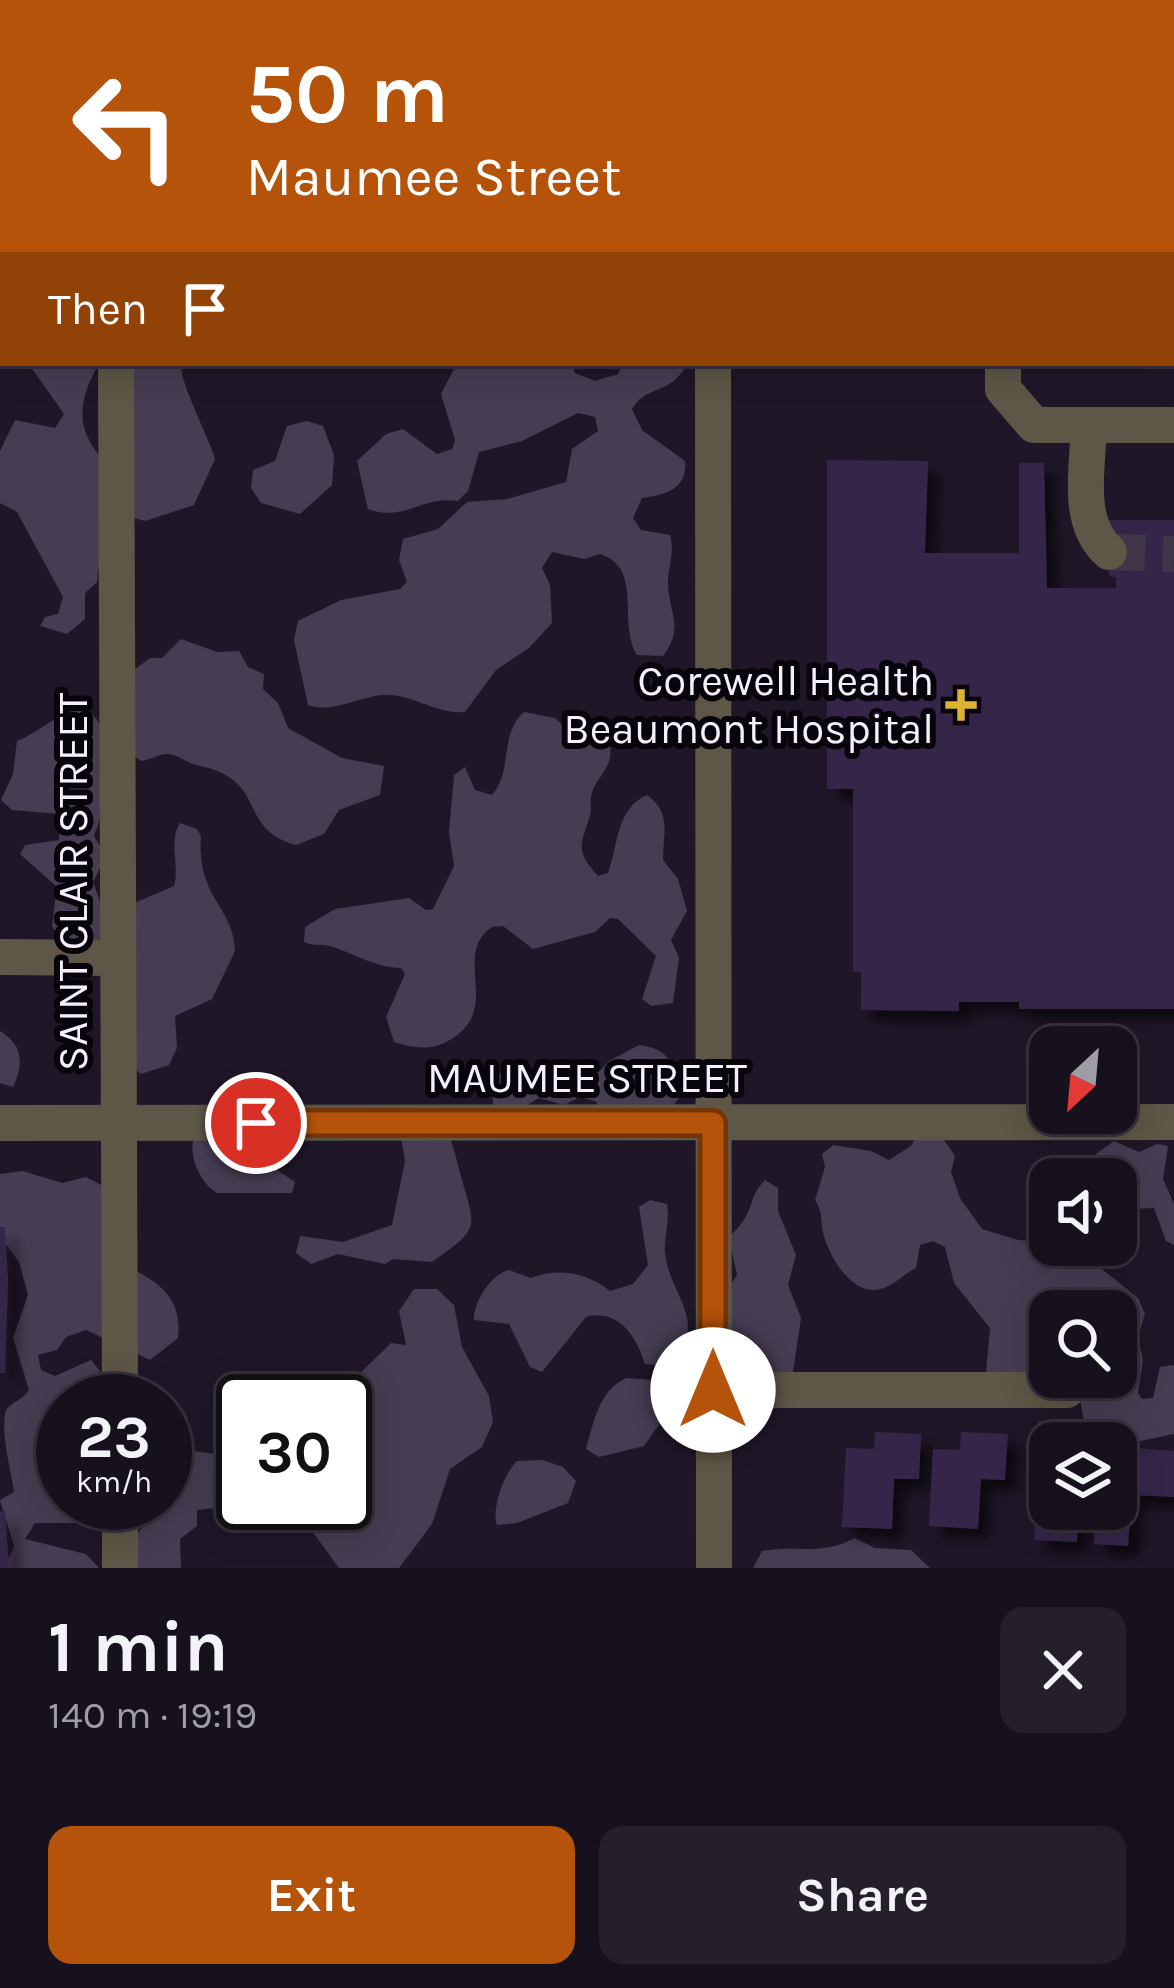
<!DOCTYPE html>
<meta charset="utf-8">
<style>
:root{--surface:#17111e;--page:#241f2b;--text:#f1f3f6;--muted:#9e9da4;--line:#36313c;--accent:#b45309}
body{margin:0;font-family:Karla,sans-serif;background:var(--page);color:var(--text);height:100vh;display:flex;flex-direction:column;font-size:45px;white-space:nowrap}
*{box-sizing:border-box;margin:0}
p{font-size:39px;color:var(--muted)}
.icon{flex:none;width:66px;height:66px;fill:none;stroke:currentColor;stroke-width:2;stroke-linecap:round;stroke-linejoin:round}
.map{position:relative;height:1568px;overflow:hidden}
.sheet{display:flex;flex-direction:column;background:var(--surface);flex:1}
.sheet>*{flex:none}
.guide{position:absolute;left:0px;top:0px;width:1176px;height:366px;box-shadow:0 6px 30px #0003,0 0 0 3px var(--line);background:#b45309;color:#fff;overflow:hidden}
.needle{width:78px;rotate:206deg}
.buttons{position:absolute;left:1029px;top:1026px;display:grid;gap:24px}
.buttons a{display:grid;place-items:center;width:108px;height:108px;border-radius:24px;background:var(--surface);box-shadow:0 6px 30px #0003,0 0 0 3px var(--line);font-size:60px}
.speed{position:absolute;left:36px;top:1374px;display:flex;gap:24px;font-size:60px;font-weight:700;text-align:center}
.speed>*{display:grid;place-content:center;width:156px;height:156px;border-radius:50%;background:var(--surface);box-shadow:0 6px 30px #0003,0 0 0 3px var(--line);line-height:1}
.speed small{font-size:30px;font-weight:400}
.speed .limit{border:6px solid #111;border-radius:18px;background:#fff;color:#111}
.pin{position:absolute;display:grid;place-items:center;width:102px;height:102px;color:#fff;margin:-51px;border:6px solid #fff;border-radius:50%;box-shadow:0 3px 12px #0007}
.me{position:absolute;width:132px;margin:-66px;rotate:0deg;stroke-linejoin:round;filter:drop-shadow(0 0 9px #0008)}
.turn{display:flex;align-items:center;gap:42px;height:252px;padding:0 48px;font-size:54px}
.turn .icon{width:156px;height:156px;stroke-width:2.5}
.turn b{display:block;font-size:84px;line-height:102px}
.then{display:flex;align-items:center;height:114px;padding:0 48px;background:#0003;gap:24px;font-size:45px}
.round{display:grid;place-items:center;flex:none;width:126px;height:126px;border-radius:24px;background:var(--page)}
.summary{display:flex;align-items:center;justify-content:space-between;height:204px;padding:0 48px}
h1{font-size:72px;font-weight:700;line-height:90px}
.cta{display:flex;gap:24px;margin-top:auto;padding:24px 48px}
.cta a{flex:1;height:138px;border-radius:24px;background:var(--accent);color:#fff;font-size:48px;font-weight:700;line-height:138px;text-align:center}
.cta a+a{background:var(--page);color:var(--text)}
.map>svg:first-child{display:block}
.green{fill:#463d52}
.building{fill:#362748;filter:url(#shadow)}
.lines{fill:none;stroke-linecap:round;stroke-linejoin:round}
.minor-tunnel{stroke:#3f3748;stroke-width:36;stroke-dasharray:36 18;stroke-linecap:butt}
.minor{stroke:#5e5747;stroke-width:36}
.route-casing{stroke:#753606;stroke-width:30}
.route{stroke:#b45309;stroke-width:21}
.poi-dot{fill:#dcb233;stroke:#07050b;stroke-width:4.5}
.labels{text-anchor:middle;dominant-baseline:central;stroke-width:12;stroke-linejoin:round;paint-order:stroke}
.poi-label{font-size:42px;fill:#f4effb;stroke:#07050b;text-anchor:end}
.street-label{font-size:42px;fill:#f4effb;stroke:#07050b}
</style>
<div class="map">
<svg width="1174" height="1568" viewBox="0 0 1174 1568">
<defs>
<filter id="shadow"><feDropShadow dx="11" dy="11" stdDeviation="6" flood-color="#0009"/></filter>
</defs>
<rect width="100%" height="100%" fill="#1f1728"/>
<g class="green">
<path d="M28 363H99C79 400 73 427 104 461L132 363H181C179 382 208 435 215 459L194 505 145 521 134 518 101 551 97 582 85 593V619L67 634 40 626 45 617 58 614 63 597 17 512 0 503V451L15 420 55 428 64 414Z"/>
<path d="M457 363H571L575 373 595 381 618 374 624 363H688C668 398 648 383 632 409L642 430 685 461C688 489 665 495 642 498L633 518 641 530 670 535C675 552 668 566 668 583 669 615 685 626 663 656L637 655C617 622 644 568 600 554L584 559 552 552 542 568 550 585 552 623 529 648 496 670 465 712C436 715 412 693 382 695 358 697 331 714 308 705L294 640 298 621 341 600 400 589 407 582 399 560 403 539 438 529 467 502 507 499 566 482 572 449 598 431 595 417 578 413 522 441 479 452 468 491 458 501C422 495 403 523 368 509L357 461 386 434 403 429 437 454 452 449 455 440 441 394Z"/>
<polygon points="307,421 323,426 334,455 332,485 300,514 261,503 251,488 253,470 275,461 287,426"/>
<path d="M181 639 217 652 239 651 248 667 264 674 263 689 278 703 288 728 342 758 384 766 380 795 339 810 324 834 296 845C235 828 270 779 196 765 187 763 178 755 169 754 160 753 151 760 141 761L129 752 134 670 150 658H162Z"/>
<path d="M83 708C121 725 107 805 94 836L106 856 93 882 108 924 97 944 63 945 52 926 57 887 20 854 25 845 59 840 60 814 12 810 1 800 13 774 17 741C40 732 57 713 83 708Z"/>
<path d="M524 712 555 718 571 733 598 734 609 743C616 767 596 775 591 796 590 802 592 809 590 815 582 844 573 849 598 876L608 873C618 846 616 808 647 795 672 813 663 833 663 860L678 879 687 911 671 940 679 958 673 1003 651 1006 642 999 656 956 618 919 610 918 595 932 533 949 503 926 492 927C450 956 505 1010 448 1041 431 1051 412 1048 394 1042L386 1017 405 974 401 968C375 967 357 955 333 947 322 943 315 947 304 942L305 927 335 909 409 898 426 910 433 909 454 866 449 832 454 775 465 767 475 790 492 795C514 769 498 736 524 712Z"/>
<path d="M180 823 197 829 201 836C196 898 234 906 235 951L212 999 175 1016 177 1048 169 1065 141 1074 136 1070 125 907 174 886C180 865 168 841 180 823Z"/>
<path d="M0 1031C23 1045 24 1064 13 1087L0 1083Z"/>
<path d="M639 1045C673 1049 672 1067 682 1093L671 1109 614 1125 595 1101 580 1097 564 1105 539 1098 512 1114 493 1104 492 1082C503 1067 515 1066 533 1070L548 1061 593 1078 609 1061Z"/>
<path d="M445 1127C455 1147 456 1160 462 1180 476 1230 480 1228 432 1262L393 1259 385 1264 338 1254 311 1264 296 1253 300 1236 343 1242 392 1225 405 1161 401 1137Z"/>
<path d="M919 1132 939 1133 955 1156 951 1172 960 1198 982 1229 1018 1240 1050 1242 1087 1257 1138 1298 1145 1314 1138 1337 1143 1360 1138 1393 1142 1399 1153 1398 1160 1367 1174 1365V1434L1116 1446 1088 1443 1076 1377H1116V1311H1050V1361L1031 1374 986 1373 990 1328 954 1283 945 1247 933 1241 920 1245 916 1268C906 1273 893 1285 884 1288 854 1299 831 1260 824 1236 820 1222 824 1214 815 1200L825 1167 822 1154 833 1145 871 1151 889 1160 911 1146Z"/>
<path d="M194 1137 257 1140 271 1166 295 1182 292 1193H217C200 1183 188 1156 194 1137Z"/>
<polygon points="1114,1141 1139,1152 1157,1144 1168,1146 1163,1179 1174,1204 1174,1245 1166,1241 1154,1208 1116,1210 1116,1179 1096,1179 1096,1154"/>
<path d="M23 1171 62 1183 86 1177 115 1192 134 1270C164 1285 182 1302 178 1338L150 1360 86 1330 66 1337 57 1350 38 1355 41 1370 55 1376 91 1360 124 1401H63V1503H87L75 1523H35L25 1539 86 1554 99 1568H5L14 1546 0 1500 14 1492C11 1471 0 1431 6 1410 13 1401 22 1401 29 1390L13 1338 28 1295 19 1262 0 1236V1174Z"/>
<path d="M765 1180 778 1188V1211L796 1255 788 1285 801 1318 793 1372 745 1374 720 1301 737 1275 729 1237C757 1212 746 1199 765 1180Z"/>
<path d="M650 1200 667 1204C670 1221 664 1236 665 1252 669 1297 714 1324 666 1366L645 1364C636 1336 619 1309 586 1317L542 1372 530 1367 509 1324 474 1320C473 1303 491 1274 509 1270L531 1278C560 1267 587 1273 610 1291L633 1284 648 1265 639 1207Z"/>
<polygon points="414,1289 437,1289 454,1305 462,1347 489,1396 493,1422 482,1447 450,1469 432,1524 399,1568 339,1568 304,1520 311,1503 345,1503 345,1401 320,1401 347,1386 391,1343 406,1345 399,1311"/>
<path d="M627 1378 652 1380 659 1390 663 1419 644 1446 599 1457 586 1449C594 1422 599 1389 627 1378Z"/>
<polygon points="165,1427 180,1449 215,1454 235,1468 239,1494 223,1507 197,1510 197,1526 180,1539 181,1568 129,1568 132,1538 152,1519 145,1503 165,1503"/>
<path d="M543 1460 563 1467 576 1481 568 1503 517 1523 497 1525C491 1509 504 1473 517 1461Z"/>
<path d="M855 1538 875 1548 911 1550 930 1568H753L762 1551C800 1544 818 1557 855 1538Z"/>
</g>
<g class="building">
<polygon points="827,460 928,461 925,553 1019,553 1019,463 1044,463 1047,588 1116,588 1116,577 1109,576 1109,520 1174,520 1174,1009 1019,1009 1019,1002 959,1002 959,1011 861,1010 861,972 853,972 853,789 827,789"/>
<polygon points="0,1227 5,1227 8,1281 5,1373 0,1373"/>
<polygon points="1038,1421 1081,1422 1080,1443 1050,1443 1050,1509 1078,1509 1077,1542 1034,1540"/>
<polygon points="875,1432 921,1434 919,1479 894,1479 892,1529 842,1527 846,1448 874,1449"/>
<polygon points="961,1432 1008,1434 1005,1480 981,1479 978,1529 929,1526 933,1449 960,1450"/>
<polygon points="1116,1447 1174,1451 1174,1497 1132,1495 1128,1546 1094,1544 1096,1509 1116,1509"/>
<polygon points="0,1511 5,1511 9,1568 0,1568"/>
</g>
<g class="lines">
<polyline class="minor-tunnel" points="1109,552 1174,554"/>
<g class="minor">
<polyline points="114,0 114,3"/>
<polyline points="712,0 712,3"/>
<polyline points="1003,0 1003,3"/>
<polyline points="433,3 433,0"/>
<polyline points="116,363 120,1401"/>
<polyline points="713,363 714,1568"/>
<polyline points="1003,363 1003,389 1034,425 1174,425"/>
<path d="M1089 425C1088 467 1075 522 1109 552"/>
<polyline points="0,957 118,958"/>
<polyline points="0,1123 1174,1122"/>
<polyline points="713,1390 1067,1390"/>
<polyline points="120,1503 120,1568"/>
</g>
</g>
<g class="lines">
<g class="route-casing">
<polyline id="route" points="256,1123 713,1123 713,1390"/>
</g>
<use href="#route" class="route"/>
</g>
<path class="poi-dot" d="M955 687h12v12h12v12h-12v12h-12v-12h-12v-12h12z"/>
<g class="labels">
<g class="poi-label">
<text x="934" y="681">Corewell Health<tspan x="934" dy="48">Beaumont Hospital</tspan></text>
</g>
<g class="street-label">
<text transform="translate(73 882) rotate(-90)">SAINT CLAIR STREET</text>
<text x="587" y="1078">MAUMEE STREET</text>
</g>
</g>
</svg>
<div class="buttons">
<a><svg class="needle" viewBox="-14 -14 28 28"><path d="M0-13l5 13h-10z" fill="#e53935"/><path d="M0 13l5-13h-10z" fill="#9e9da4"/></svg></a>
<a><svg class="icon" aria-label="sound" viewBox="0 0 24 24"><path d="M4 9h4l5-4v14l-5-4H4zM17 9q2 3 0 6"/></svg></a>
<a><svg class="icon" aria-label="search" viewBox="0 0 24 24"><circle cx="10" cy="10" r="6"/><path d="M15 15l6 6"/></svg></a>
<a><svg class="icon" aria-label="layers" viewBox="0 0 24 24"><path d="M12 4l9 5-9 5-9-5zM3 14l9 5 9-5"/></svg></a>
</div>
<div class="speed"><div>23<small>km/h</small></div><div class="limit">30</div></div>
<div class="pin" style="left:256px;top:1123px;background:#d93025"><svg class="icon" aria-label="arrive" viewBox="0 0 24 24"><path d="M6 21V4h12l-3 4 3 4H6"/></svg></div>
<svg class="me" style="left:713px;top:1390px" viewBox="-20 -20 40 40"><circle r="19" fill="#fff"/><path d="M0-13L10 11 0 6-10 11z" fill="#b45309"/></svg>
<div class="guide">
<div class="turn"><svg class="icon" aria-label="left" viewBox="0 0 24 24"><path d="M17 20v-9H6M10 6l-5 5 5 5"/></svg><div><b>50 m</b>Maumee Street</div></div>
<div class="then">Then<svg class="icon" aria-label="arrive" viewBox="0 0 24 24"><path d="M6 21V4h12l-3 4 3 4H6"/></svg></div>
</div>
</div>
<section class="sheet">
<div class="summary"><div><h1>1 min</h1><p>140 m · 19:19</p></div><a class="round"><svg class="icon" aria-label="close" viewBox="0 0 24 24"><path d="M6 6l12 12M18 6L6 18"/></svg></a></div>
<div class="cta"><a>Exit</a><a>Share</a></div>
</section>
